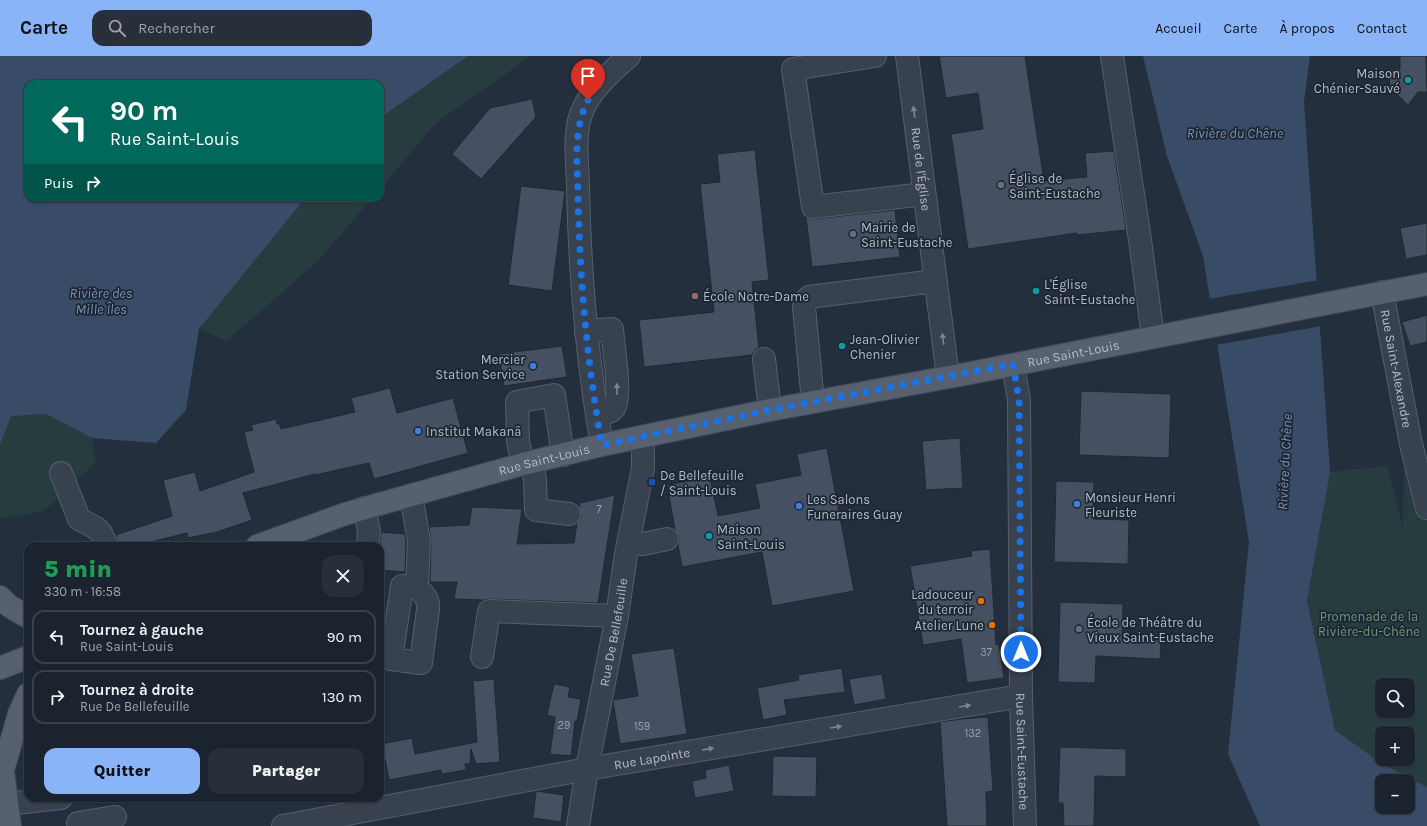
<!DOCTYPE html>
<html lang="fr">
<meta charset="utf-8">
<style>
:root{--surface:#1b232e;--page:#282f3a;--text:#f1f3f6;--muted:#a0a4aa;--line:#39404a;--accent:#8ab4f8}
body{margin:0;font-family:Karla,sans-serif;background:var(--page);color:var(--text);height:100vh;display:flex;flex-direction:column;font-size:15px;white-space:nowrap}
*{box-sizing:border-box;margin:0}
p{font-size:13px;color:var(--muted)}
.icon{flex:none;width:22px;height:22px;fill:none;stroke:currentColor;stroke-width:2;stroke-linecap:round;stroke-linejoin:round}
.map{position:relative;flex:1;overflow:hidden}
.panel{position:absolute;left:24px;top:486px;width:360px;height:260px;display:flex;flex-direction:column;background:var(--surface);border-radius:12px;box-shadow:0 1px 3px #0004,0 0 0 1px var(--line)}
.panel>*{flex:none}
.banner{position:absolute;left:24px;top:24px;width:360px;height:122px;border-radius:12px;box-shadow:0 1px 3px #0004,0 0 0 1px var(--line);background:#00695c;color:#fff;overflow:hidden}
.fabs{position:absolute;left:1375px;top:622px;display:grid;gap:8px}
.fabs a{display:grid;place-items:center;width:40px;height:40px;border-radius:8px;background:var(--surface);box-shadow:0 1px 3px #0004,0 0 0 1px var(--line);font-size:20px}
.pin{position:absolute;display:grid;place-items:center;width:34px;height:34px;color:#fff;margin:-41px -17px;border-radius:50% 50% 50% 0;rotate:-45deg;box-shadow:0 0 4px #0007}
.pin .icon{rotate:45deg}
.me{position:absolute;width:44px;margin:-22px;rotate:0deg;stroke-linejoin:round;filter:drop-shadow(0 0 3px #0008)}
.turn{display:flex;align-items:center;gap:14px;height:84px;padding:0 20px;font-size:18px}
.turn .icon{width:52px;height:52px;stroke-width:2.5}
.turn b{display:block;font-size:28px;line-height:34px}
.then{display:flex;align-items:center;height:38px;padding:0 20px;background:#0003;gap:8px;font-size:15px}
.round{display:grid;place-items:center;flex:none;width:42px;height:42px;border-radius:12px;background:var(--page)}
.summary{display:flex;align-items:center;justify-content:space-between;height:68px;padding:0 20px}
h1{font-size:24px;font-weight:800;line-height:30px;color:#1e9e55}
.cta{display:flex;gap:8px;margin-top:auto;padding:8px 20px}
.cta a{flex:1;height:46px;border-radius:12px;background:var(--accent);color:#111;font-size:16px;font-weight:800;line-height:46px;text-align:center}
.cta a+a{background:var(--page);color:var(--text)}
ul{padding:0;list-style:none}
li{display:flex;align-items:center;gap:12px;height:54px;margin:0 8px 6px;padding:0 12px;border:2px solid var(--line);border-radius:12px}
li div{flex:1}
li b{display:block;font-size:15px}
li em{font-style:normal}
header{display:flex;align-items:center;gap:24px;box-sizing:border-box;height:56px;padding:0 20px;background:var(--accent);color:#111}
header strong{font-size:19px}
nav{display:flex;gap:22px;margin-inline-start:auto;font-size:14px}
.search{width:280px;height:36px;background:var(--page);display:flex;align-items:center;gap:10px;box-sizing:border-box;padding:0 14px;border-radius:12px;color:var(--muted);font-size:15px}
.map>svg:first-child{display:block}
.green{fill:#263c3f;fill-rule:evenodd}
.water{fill:#394c67;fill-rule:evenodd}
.pier{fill:#242f3e}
.building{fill:#455162;stroke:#1f2835}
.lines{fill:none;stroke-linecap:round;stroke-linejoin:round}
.minor-casing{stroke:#565f6c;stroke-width:24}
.major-casing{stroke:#414a57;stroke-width:24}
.minor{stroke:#38414e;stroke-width:22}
.major{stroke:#56606e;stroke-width:22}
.oneway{fill:#7c8592}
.route{stroke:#1a73e8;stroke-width:7;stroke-dasharray:0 12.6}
.culture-dot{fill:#0f9aa8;stroke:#1d2633;stroke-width:1.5}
.worship-dot{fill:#6b7280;stroke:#1d2633;stroke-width:1.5}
.service-dot{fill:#5c6f8a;stroke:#1d2633;stroke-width:1.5}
.education-dot{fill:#8d6e63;stroke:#1d2633;stroke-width:1.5}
.shop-dot{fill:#3f7fe0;stroke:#1d2633;stroke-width:1.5}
.transit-dot{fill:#1a4fb4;stroke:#1d2633;stroke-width:1.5}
.food-dot{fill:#e8710a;stroke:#1d2633;stroke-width:1.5}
.labels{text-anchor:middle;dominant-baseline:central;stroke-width:3.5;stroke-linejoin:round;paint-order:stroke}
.number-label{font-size:11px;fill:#98a1af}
.poi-label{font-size:13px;fill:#b4bcc9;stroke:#1d2633;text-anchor:start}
.street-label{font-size:13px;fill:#b4bcc9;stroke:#1d2633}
.park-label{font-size:13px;fill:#6b9a76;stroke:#1d2633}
.water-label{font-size:14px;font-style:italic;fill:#7c92b1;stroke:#1d2633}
</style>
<header>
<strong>Carte</strong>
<div class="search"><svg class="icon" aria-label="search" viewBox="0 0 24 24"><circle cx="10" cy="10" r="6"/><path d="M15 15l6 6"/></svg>Rechercher</div>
<nav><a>Accueil</a><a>Carte</a><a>À propos</a><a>Contact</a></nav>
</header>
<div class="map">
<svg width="1427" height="770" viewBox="0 0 1427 770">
<rect width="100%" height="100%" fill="#242f3e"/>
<g class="green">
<polygon points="468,0 531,0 437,66 380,133 380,62"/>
<polygon points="304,142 372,142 319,204 227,285 199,273 290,158"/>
<polygon points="46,358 92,382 96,406 44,455 0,463 0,389 11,359"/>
<path d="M1427 400V731L1384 709 1335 674 1307 545 1330 416 1387 410 1403 472 1404 402ZM1382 629H1408V655H1382ZM1382 677H1408V703H1382Z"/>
</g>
<g class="water">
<polygon points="0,0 468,0 380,62 380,28 28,28 28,142 305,142 199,273 186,354 156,387 92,382 46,358 11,360 0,389"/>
<path d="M1143 0H1310L1304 46 1330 416 1307 545 1335 674 1384 709 1427 731V770H1260L1228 698 1249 486 1203 200 1167 100ZM1382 725H1408V751H1382Z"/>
</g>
<polygon class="pier" points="1319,224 1322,270 1216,289 1208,243"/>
<g class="building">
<polygon points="939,0 1025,0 1044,125 1087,121 1085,97 1114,95 1126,174 1077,179 1077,177 968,193 951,78 983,73 978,37 946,42"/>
<polygon points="1400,0 1426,0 1427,36 1418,36 1408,49 1396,37 1389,37 1390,13 1400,13"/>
<polygon points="532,43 536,61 481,123 452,98 490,52"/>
<polygon points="755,94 769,224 752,226 759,292 756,293 752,299 644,311 639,264 714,256 700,128 720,126 717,98"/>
<polygon points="521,130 565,135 552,235 508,229"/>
<polygon points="895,154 900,201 812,211 806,161 814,163"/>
<polygon points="1427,167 1427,199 1406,203 1400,172"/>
<polygon points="1427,259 1427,286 1410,290 1402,266"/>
<polygon points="562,290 567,321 504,330 499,298"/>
<polygon points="390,332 397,357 453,342 468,397 374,423 369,407 315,419 315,418 243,437 252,464 217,476 188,482 187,477 150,486 152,490 119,490 116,479 172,460 163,424 195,416 200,435 254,416 244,376 253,374 251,369 276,363 277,368 279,367 281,373 355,356 351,342"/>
<polygon points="1081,335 1171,338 1169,402 1079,399"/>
<polygon points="960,382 963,432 926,434 922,385"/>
<polygon points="827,392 854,535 772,550 762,496 682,511 678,489 679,481 675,474 667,429 710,421 718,460 760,452 755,428 801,419 797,398"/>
<polygon points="1056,425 1094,426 1093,463 1129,464 1128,508 1054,506"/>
<polygon points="615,439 598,547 489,543 483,544 454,543 457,526 430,526 431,485 429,471 469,469 472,451 522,453 517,488 574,487 577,467 581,460 579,451 580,447"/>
<polygon points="381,476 405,478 406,486 405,516 380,514"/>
<polygon points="990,493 996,589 999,588 1004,622 967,627 961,583 923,589 910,510 972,500 971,495"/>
<polygon points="1060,546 1123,548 1122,582 1161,584 1160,603 1096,600 1095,627 1058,626"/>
<polygon points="674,592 687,678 620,688 613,645 613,644 638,640 631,598"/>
<polygon points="842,612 845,636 784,644 787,659 763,664 757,632 799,624 798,619"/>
<polygon points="882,618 886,643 854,649 849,623"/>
<polygon points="494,623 500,706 476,708 471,693 470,708 465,708 466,714 442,718 441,714 389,724 382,688 412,682 415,698 477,686 473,625"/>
<polygon points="554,628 570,631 568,641 581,643 577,665 575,665 571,700 550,698 555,661 547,659"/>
<polygon points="988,661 993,735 986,736 987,770 947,770 940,666 962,663"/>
<polygon points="1060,691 1126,693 1126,721 1095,720 1094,770 1064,770 1063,747 1058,747"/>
<polygon points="773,700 817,701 816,741 772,740"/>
<polygon points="729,709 734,735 695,742 692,725 706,722 705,714"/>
<polygon points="536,735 564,739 561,766 533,762"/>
</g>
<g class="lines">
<g class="minor-casing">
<g id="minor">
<polyline points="875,0 793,13 813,151 924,138"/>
<path id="s1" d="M907 0 948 321"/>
<polyline points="1112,0 1140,184 1153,281"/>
<path id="s2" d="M1382 236 1411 388 1427 452"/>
<path d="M586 275 612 273C613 289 622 340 614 352 611 357 602 357 597 358"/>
<polyline points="764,303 770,354"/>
<path id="s3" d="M1013 309 1019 344 1021 640 1025 770"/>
<polyline points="813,346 804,251 805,245 809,241 935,225"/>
<path d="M602 389C587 305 580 219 578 133 578 109 573 81 581 58 590 34 610 17 629 0"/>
<polyline points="531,407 535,423 536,454 569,458"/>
<polyline points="523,408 518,386 517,346 554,339 563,399"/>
<polyline points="61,417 79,463 96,472 101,477 107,490"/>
<path d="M411 439 419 485 417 531C424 539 429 543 428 553L421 607 391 603 402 530 417 531"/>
<polyline points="364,452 369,475 368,490"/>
<polyline points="628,487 643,488 667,483"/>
<polyline points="482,601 489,555 617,560"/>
<polyline points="7,748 61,742"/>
<polyline points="78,767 115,761"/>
<path id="s4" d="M283 770 587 713 1021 640"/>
<path id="s5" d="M578 770 587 713 617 560 626 498 643 412V395L640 381"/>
</g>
</g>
<g class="major-casing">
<g id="major">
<path id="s6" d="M257 490 345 458 376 449 523 408 602 389 770 354 960 319 1427 228"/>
<polyline points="0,541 9,550 28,561"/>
<polyline points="0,612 28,601"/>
<polyline points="1,700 10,770"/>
<polyline points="3,714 19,658 28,638"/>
</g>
</g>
<use href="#minor" class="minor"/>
<use href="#major" class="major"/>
</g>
<defs><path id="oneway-solid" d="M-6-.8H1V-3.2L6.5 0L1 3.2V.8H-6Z"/></defs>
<g class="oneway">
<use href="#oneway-solid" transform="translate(914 56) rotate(-97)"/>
<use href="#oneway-solid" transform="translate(943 283) rotate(-97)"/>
<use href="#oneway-solid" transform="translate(617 333) rotate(-90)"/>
<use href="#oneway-solid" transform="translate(965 650) rotate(-9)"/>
<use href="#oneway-solid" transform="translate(836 671) rotate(-9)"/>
<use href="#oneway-solid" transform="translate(708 693) rotate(-9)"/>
</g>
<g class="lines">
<path class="route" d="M588 44C572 75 578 110 578 142 580 225 587 308 602 389L770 354 1013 308 1019 344 1021 596"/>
</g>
<g class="culture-dot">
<circle cx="1408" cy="24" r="4"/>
<circle cx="1036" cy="235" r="4"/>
<circle cx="842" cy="290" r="4"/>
<circle cx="709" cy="480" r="4"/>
</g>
<circle class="worship-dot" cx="1001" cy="129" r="4"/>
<g class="service-dot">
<circle cx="853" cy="178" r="4"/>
<circle cx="1079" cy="573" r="4"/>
</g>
<circle class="education-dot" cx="695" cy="240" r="4"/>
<g class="shop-dot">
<circle cx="533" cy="310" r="4"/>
<circle cx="418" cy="375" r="4"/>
<circle cx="1077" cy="448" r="4"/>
<circle cx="799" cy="450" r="4"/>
</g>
<rect class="transit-dot" x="648" y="422" width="8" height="8" rx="2"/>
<g class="food-dot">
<circle cx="981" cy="545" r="4"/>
<circle cx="992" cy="569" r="4"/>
</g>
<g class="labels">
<g class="number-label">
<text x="599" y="453">7</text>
<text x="986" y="596">37</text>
<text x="564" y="669">29</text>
<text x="642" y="670">159</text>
<text x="973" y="677">132</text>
</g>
<g class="poi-label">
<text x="1400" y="17" text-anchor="end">Maison<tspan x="1400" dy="15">Chénier-Sauvé</tspan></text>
<text x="1009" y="122">Église de<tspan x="1009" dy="15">Saint-Eustache</tspan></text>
<text x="861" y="171">Mairie de<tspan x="861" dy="15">Saint-Eustache</tspan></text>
<text x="1044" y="228">L'Église<tspan x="1044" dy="15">Saint-Eustache</tspan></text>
<text x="703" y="240">École Notre-Dame</text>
<text x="850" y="283">Jean-Olivier<tspan x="850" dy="15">Chenier</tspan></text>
<text x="525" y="303" text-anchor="end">Mercier<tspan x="525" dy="15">Station Service</tspan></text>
<text x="426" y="375">Institut Makanä</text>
<text x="660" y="419">De Bellefeuille<tspan x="660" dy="15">/ Saint-Louis</tspan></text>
<text x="1085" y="441">Monsieur Henri<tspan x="1085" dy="15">Fleuriste</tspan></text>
<text x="807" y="443">Les Salons<tspan x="807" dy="15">Funeraires Guay</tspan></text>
<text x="717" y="473">Maison<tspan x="717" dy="15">Saint-Louis</tspan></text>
<text x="973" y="538" text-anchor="end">Ladouceur<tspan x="973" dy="15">du terroir</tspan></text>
<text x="1087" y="566">École de Théâtre du<tspan x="1087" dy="15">Vieux Saint-Eustache</tspan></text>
<text x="984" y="569" text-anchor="end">Atelier Lune</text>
</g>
<g class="street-label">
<text stroke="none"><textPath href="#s1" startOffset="114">Rue de l'Église</textPath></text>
<text stroke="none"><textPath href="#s6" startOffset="840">Rue Saint-Louis</textPath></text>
<text stroke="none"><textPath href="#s2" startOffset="78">Rue Saint-Alexandre</textPath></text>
<text stroke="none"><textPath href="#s6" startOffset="300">Rue Saint-Louis</textPath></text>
<text stroke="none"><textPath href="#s5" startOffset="197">Rue De Bellefeuille</textPath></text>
<text stroke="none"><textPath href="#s3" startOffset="387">Rue Saint-Eustache</textPath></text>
<text stroke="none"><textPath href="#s4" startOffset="375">Rue Lapointe</textPath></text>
</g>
<g class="park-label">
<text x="1369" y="560">Promenade de la<tspan x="1369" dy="15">Rivière-du-Chêne</tspan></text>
</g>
<g class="water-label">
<text x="1235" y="77">Rivière du Chêne</text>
<text x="101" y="237">Rivière des<tspan x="101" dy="16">Mille Îles</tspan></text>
<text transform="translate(1285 406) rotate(-87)">Rivière du Chêne</text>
</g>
</g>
</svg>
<div class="fabs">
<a><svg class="icon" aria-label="search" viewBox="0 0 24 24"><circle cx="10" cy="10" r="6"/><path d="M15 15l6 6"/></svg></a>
<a>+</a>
<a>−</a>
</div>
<div class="pin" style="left:588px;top:44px;background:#d93025"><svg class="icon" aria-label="arrive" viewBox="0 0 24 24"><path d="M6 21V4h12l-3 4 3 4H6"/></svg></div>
<svg class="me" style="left:1021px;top:596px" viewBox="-20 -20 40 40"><circle r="17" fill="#1a73e8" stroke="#fff" stroke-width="3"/><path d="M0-11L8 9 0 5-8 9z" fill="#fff"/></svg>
<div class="banner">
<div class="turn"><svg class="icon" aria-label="left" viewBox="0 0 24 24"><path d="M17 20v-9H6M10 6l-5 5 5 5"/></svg><div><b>90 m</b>Rue Saint-Louis</div></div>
<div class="then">Puis<svg class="icon" aria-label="right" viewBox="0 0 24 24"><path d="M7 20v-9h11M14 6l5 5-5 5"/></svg></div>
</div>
<section class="panel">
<div class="summary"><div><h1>5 min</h1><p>330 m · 16:58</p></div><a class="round"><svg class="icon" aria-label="close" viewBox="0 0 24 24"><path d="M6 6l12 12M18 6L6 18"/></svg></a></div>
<ul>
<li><svg class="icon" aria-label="left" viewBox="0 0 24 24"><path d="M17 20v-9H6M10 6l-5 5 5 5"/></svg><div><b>Tournez à gauche</b><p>Rue Saint-Louis</p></div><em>90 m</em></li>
<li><svg class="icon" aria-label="right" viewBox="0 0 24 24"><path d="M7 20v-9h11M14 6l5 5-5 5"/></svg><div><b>Tournez à droite</b><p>Rue De Bellefeuille</p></div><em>130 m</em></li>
</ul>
<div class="cta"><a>Quitter</a><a>Partager</a></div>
</section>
</div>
